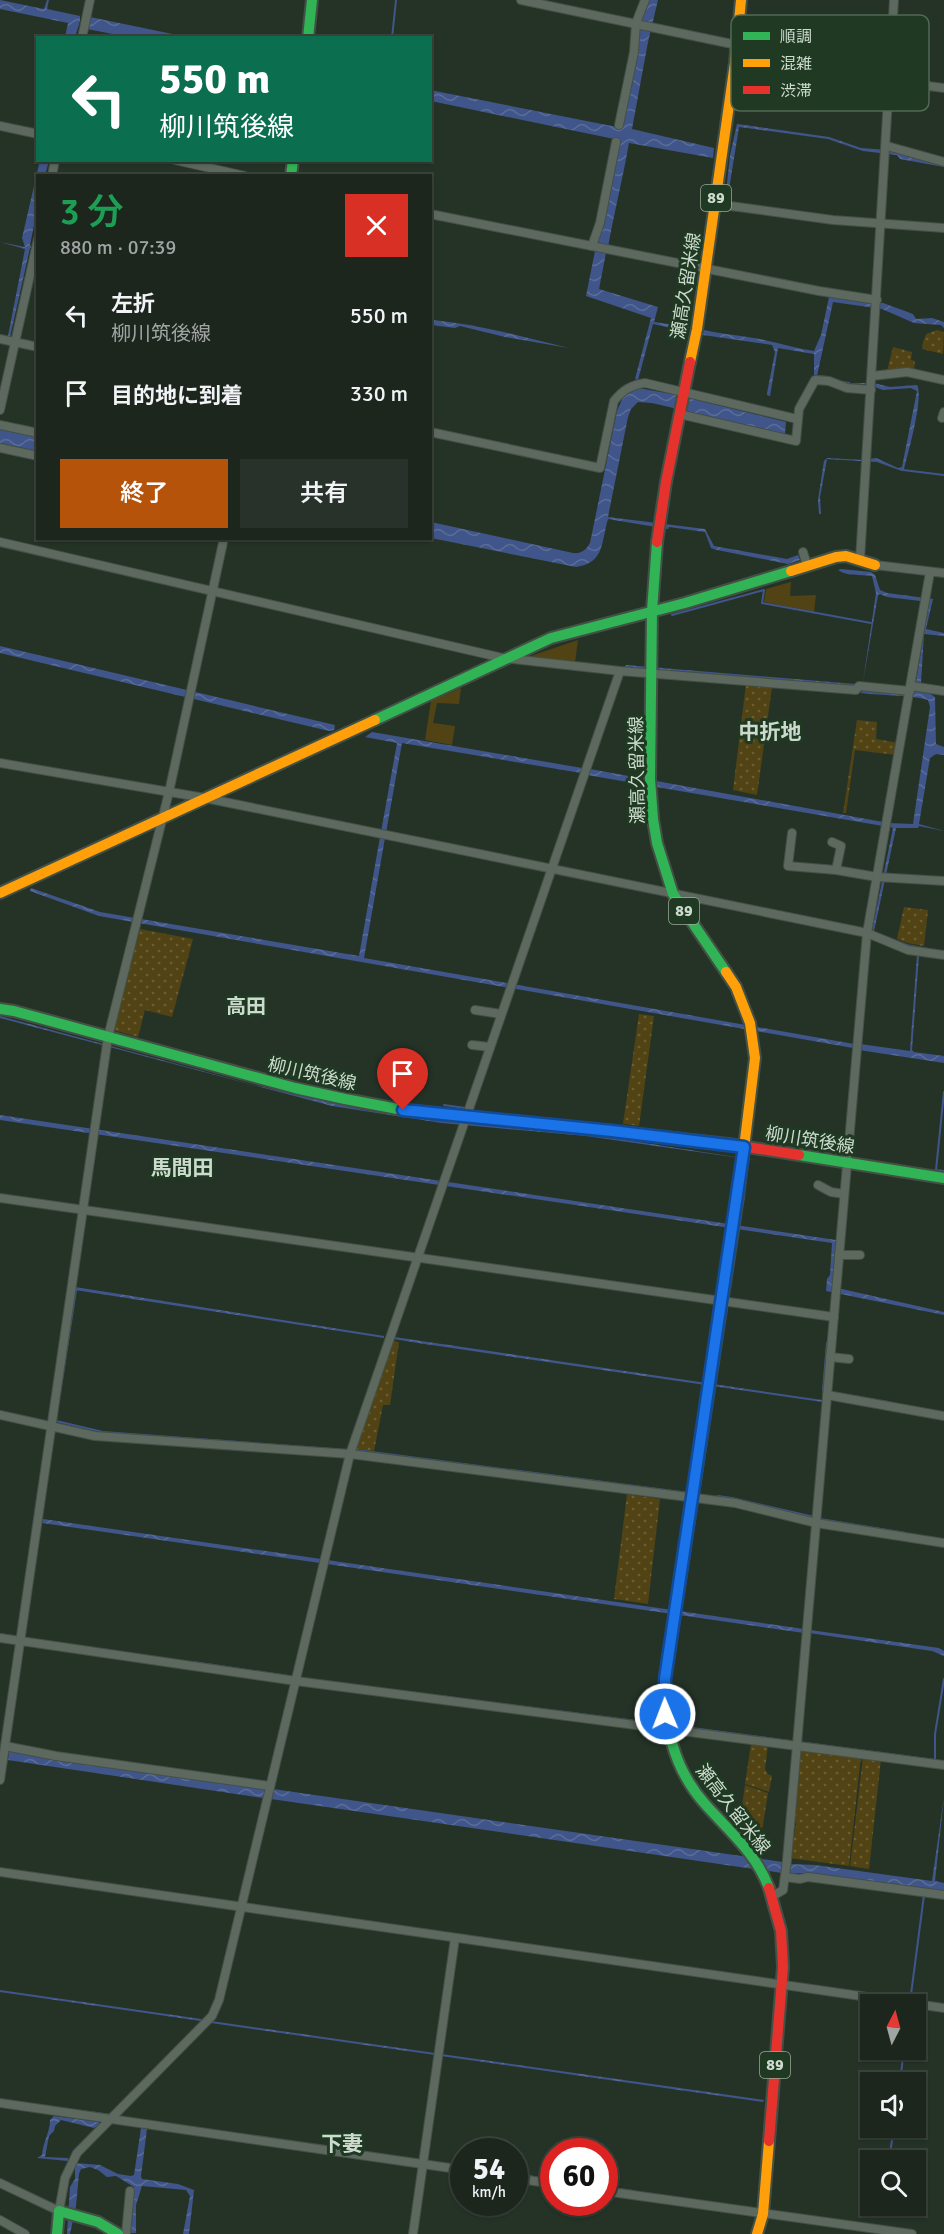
<!DOCTYPE html>
<html lang="ja">
<meta charset="utf-8">
<style>
:root{--surface:#1c261d;--page:#29322a;--text:#f1f3f6;--muted:#a0a5a4;--line:#3a433b;--accent:#b45309}
body{margin:0;font-family:Signika,"Noto Sans JP",sans-serif;background:var(--page);color:var(--text);height:100vh;display:flex;flex-direction:column;font-size:22px;white-space:nowrap}
*{box-sizing:border-box;margin:0}
p{font-size:20px;color:var(--muted)}
.icon{flex:none;width:33px;height:33px;fill:none;stroke:currentColor;stroke-width:2;stroke-linecap:round;stroke-linejoin:round}
.map{position:relative;flex:1;overflow:hidden}
.details{position:absolute;left:36px;top:174px;width:396px;height:366px;display:flex;flex-direction:column;background:var(--surface);border-radius:0px;box-shadow:0 2px 4px #0004,0 0 0 2px var(--line)}
.details>*{flex:none}
.banner{position:absolute;left:36px;top:36px;width:396px;height:126px;border-radius:0px;box-shadow:0 2px 4px #0004,0 0 0 2px var(--line);background:#0b6e4f;color:#fff;overflow:hidden}
.needle{width:39px;rotate:6deg}
.fabs{position:absolute;left:860px;top:1994px;display:grid;gap:12px}
.fabs a{display:grid;place-items:center;width:66px;height:66px;border-radius:0px;background:var(--surface);box-shadow:0 2px 4px #0004,0 0 0 2px var(--line);font-size:30px}
.speed{position:absolute;left:450px;top:2138px;display:flex;gap:12px;font-size:30px;font-weight:700;text-align:center}
.speed>*{display:grid;place-content:center;width:78px;height:78px;border-radius:50%;background:var(--surface);box-shadow:0 2px 4px #0004,0 0 0 2px var(--line);line-height:1}
.speed small{font-size:15px;font-weight:400}
.speed .limit{border:9px solid #d22;background:#fff;color:#111}
.pin{position:absolute;display:grid;place-items:center;width:51px;height:51px;color:#fff;margin:-62px -26px;border-radius:50% 50% 50% 0;rotate:-45deg;box-shadow:0 0 6px #0007}
.pin .icon{rotate:45deg}
.me{position:absolute;width:66px;margin:-33px;rotate:359deg;stroke-linejoin:round;filter:drop-shadow(0 0 4px #0008)}
.turn{display:flex;align-items:center;gap:21px;height:126px;padding:0 24px;font-size:27px}
.turn .icon{width:78px;height:78px;stroke-width:2.5}
.turn b{display:block;font-size:42px;line-height:51px}
.round{display:grid;place-items:center;flex:none;width:63px;height:63px;border-radius:0px;background:var(--page)}
.overview{display:flex;align-items:center;justify-content:space-between;height:102px;padding:0 24px}
h1{font-size:36px;font-weight:600;line-height:45px;color:#1e9e55}
.cta{display:flex;gap:12px;margin-top:auto;padding:12px 24px}
.cta a{flex:1;height:69px;border-radius:0px;background:var(--accent);color:#fff;font-size:24px;font-weight:600;line-height:69px;text-align:center}
.cta a+a{background:var(--page);color:var(--text)}
ul{padding:0;list-style:none}
li{display:flex;align-items:center;gap:18px;height:78px;padding:0 24px}
li div{flex:1}
li b{display:block;font-size:22px}
li em{font-style:normal}
.map>svg:first-child{display:block}
.grass{fill:url(#grass-dots)}
.green{fill:#514313}
.water{fill:url(#water-waves)}
.lines{fill:none;stroke-linecap:round;stroke-linejoin:round}
.stream{stroke:#40558a;stroke-width:2}
.street-casing{stroke:#435046;stroke-width:10}
.fast-casing{stroke:#435046;stroke-width:14}
.slow-casing{stroke:#435046;stroke-width:14}
.jam-casing{stroke:#435046;stroke-width:14}
.street{stroke:#5d685e;stroke-width:8}
.fast{stroke:#30b455;stroke-width:10}
.slow{stroke:#ff9f0a;stroke-width:10}
.jam{stroke:#e5322d;stroke-width:10}
.route-casing{stroke:#114b97;stroke-width:15}
.route{stroke:#1a73e8;stroke-width:10}
.labels{text-anchor:middle;dominant-baseline:central;stroke-width:6;stroke-linejoin:round;paint-order:stroke}
.shield{fill:#1f3923;stroke:#98aa9a;stroke-width:1.5}
.shield-label{font-size:16px;font-weight:bold;fill:#ccdbcd}
.street-label{font-size:18px;fill:#ccdbcd;stroke:#1f3923}
.neighbourhood-label{font-size:20px;font-weight:bold;fill:#ccdbcd;stroke:#1f3923}
.quarter-label{font-size:21px;font-weight:bold;fill:#ccdbcd;stroke:#1f3923}
.key{fill:#1f3923;stroke:#536a56;stroke-width:1.5}
.key-label{font-size:16px;fill:#ccdbcd}
</style>
<div class="map">
<svg width="944" height="2234" viewBox="0 0 944 2234">
<defs>
<pattern id="grass-dots" width="8" height="8" patternUnits="userSpaceOnUse" patternTransform="scale(1.5)"><rect width="8" height="8" fill="#514313"/><path d="M2 2h.1M6 6h.1" fill="none" stroke="#695e34" stroke-width="1.8" stroke-linecap="round"/></pattern>
<pattern id="water-waves" width="16" height="10" patternUnits="userSpaceOnUse" patternTransform="scale(1.5)"><rect width="16" height="10" fill="#40558a"/><path d="M0 5q4-4 8 0t8 0" fill="none" stroke="#5a6d99"/></pattern>
</defs>
<rect width="100%" height="100%" fill="#253327"/>
<g class="grass">
<polygon points="937,330 944,332 943,354 922,349 923,342 926,334"/>
<polygon points="893,347 912,352 911,360 915,361 914,370 887,371"/>
<polygon points="746,684 772,687 757,795 733,790"/>
<polygon points="857,720 877,722 876,739 899,743 896,755 855,750 846,813 843,813"/>
<polygon points="904,907 928,910 924,946 907,943 897,939"/>
<polygon points="140,929 193,939 172,1017 145,1010 138,1037 113,1030"/>
<polygon points="639,1014 654,1016 639,1126 623,1124"/>
<polygon points="392,1341 399,1342 390,1405 383,1405 374,1451 356,1449"/>
<polygon points="627,1494 660,1499 648,1604 614,1599"/>
<polygon points="751,1744 768,1746 765,1769 768,1774 772,1776 769,1792 745,1784"/>
<path d="M800 1749 861 1756 849 1866 789 1858C791 1845 795 1836 796 1823L793 1822Z"/>
<polygon points="863,1757 881,1759 869,1869 850,1866"/>
<polygon points="745,1785 768,1793 759,1850 739,1827"/>
</g>
<g class="green">
<polygon points="791,582 790,596 816,595 814,612 764,602 766,589"/>
<polygon points="578,640 575,663 528,657"/>
<polygon points="461,688 459,704 437,703 433,723 455,726 452,745 425,740 431,701"/>
</g>
<g class="water">
<polygon points="0,0 44,9 47,0 49,0 47,9 80,16 80,21 75,37 65,37 68,23 0,9"/>
<path d="M648 0H658L648 42 632 129 714 148 713 158 629 143C623 177 614 214 608 247L603 246 602 252 606 253 599 289 658 307 654 322 689 327V332L653 324 638 380 635 379 651 318 586 296 595 251 600 252 601 246 596 245 603 223 619 140 431 101 430 90 622 128 635 65 639 26Z"/>
<polygon points="90,17 187,37 128,37 87,29"/>
<polygon points="737,124 829,137 861,148 887,150 913,156 917,159 944,165 944,167 900,159 897,155 863,151 828,139 739,127 727,202 725,202 730,155"/>
<polygon points="40,160 49,161 45,175 38,176 37,211 30,245 32,248 30,248 10,337 8,336 25,249 0,242 25,247 22,238"/>
<path d="M829 297 883 303 913 314 916 319 932 318 944 322V328L941 325 914 323 882 309 833 302 817 376 814 375V354L778 348 770 396 767 395V393L775 352 772 345 703 335 704 330C725 335 751 336 773 342 787 345 800 349 814 351L821 335Z"/>
<path d="M431 320C478 324 523 337 569 348L505 337 460 326 455 328 431 325Z"/>
<path d="M849 383H873L890 387 917 385C924 397 908 453 904 469L902 471 877 462 827 459 820 497 821 514H819L818 500 824 461 827 458 863 460 876 458 898 468 902 467 917 391 911 388 883 390 869 385Z"/>
<path d="M638 388 672 394 786 422 785 434 652 403 638 402 631 409 628 417 608 517 705 529 714 546 787 559 798 555 800 560 788 564 717 550 711 548 705 532 669 527 668 529 608 519C601 542 605 563 576 567L431 538V522L573 553C581 554 586 550 590 543L617 411 623 397Z"/>
<polygon points="0,429 37,436 37,451 0,443"/>
<path d="M841 569 871 572 875 575 880 590 887 593 933 599 926 629 944 633V636L924 634 921 683 916 682 929 602 887 597 880 594 878 595 863 682 876 593 872 576C860 574 848 577 838 570Z"/>
<polygon points="0,646 335,725 334,730 329,731 0,653"/>
<polygon points="626,665 855,684 855,686 625,667"/>
<path d="M862 690 912 695 913 691C921 689 928 692 935 697L936 744 944 747V755L936 754 930 758 919 824 944 831 919 826 918 828H896L874 931 907 944 944 951 907 945 872 931 893 828 888 826V823L913 824 930 707 928 700C906 694 883 696 861 693Z"/>
<polygon points="372,732 582,768 581,773 402,743 386,833 381,832 397,743 365,737"/>
<polygon points="590,769 883,822 883,826 587,775"/>
<polygon points="380,837 385,838 364,958 854,1044 853,1048 99,916 30,891 31,888 100,912 359,956"/>
<polygon points="917,955 919,955 912,1050 914,1052 944,1056 944,1063 859,1050 860,1044 910,1051"/>
<polygon points="0,1016 254,1085 364,1110 432,1120 574,1132 761,1161 586,1136 442,1123 332,1106 0,1018"/>
<polygon points="0,1115 836,1240 833,1287 944,1312 944,1315 826,1291 827,1279 830,1275 832,1243 0,1120"/>
<polygon points="75,1287 384,1336 384,1338 75,1290"/>
<polygon points="394,1337 829,1401 829,1403 418,1343 394,1339"/>
<polygon points="43,1519 321,1559 320,1563 42,1523"/>
<polygon points="327,1560 804,1629 804,1633 327,1564"/>
<polygon points="810,1630 939,1648 944,1651 944,1656 932,1651 809,1633"/>
<polygon points="9,1751 266,1788 263,1798 8,1760"/>
<polygon points="273,1789 783,1862 782,1873 271,1799"/>
<polygon points="944,1797 935,1881 944,1883 944,1892 814,1874 789,1873 789,1864 815,1865 932,1881"/>
<polygon points="0,1990 201,2019 201,2021 0,1992"/>
<polygon points="211,2021 435,2053 435,2055 211,2023"/>
<polygon points="441,2054 764,2100 763,2102 441,2056"/>
<path d="M54 2116 99 2122 100 2125 94 2128 61 2120 55 2126 54 2131 49 2136 45 2157 68 2158V2161L37 2158 42 2155C43 2142 50 2132 50 2120Z"/>
<polygon points="141,2128 147,2129 141,2176 142,2179 178,2184 194,2190 189,2234 183,2234 190,2196 186,2190 142,2186 136,2205 136,2233 130,2233 134,2187 116,2176 107,2177 98,2170 90,2167 81,2169 79,2174 76,2206 70,2234 67,2234 70,2187 75,2179 75,2163 100,2165 118,2174 131,2176 134,2175"/>
</g>
<g class="lines">
<g class="stream">
<polyline points="392,38 396,0"/>
<polyline points="817,376 829,377"/>
<polyline points="843,382 849,383"/>
<polyline points="903,470 944,475"/>
<polyline points="672,615 764,590 762,603 871,623"/>
<polyline points="944,1092 936,1170 944,1171"/>
<polyline points="444,1105 465,1108"/>
<polyline points="823,1390 827,1343"/>
<polyline points="60,1393 76,1290"/>
<polyline points="841,1394 888,1402"/>
<polyline points="56,1420 56,1421 103,1432 346,1450"/>
<polyline points="356,1450 689,1493"/>
<polyline points="718,1496 732,1498 814,1517"/>
<polyline points="820,1519 906,1533"/>
<polyline points="0,1634 18,1637"/>
<polyline points="193,1662 295,1677"/>
<polyline points="431,1695 660,1724"/>
<polyline points="677,1726 935,1760 935,1734 944,1679"/>
<polyline points="910,2002 924,1895"/>
<polyline points="900,2082 904,2049"/>
<polyline points="51,2107 111,2115"/>
<polyline points="889,2160 894,2127"/>
<polyline points="521,2175 554,2180"/>
<polyline points="604,2187 634,2191"/>
<polyline points="880,2209 881,2205"/>
</g>
<g class="street-casing">
<g id="street">
<polyline points="521,0 737,45"/>
<polyline points="82,38 90,0"/>
<polyline points="890,81 944,88"/>
<polyline points="619,125 634,52 636,23 645,0"/>
<polyline points="0,126 38,134"/>
<polyline points="887,146 944,162"/>
<polyline points="175,160 245,176"/>
<polyline points="52,176 55,160"/>
<polyline points="716,204 833,220 944,228"/>
<polyline points="430,214 819,291 877,300"/>
<polyline points="592,246 600,223 616,142"/>
<polyline points="0,339 38,347"/>
<polyline points="872,376 907,372 944,380"/>
<polyline points="0,410 38,239"/>
<polyline points="679,414 796,441 799,409 815,380 829,381 847,388 871,390"/>
<polyline points="942,418 944,412"/>
<polyline points="0,425 38,433"/>
<path d="M430 432 600 468 614 401C623 390 631 385 645 383L797 419"/>
<polyline points="0,448 38,456"/>
<polyline points="0,542 503,658 620,671 856,690 859,686 910,691"/>
<polyline points="803,552 807,565"/>
<polyline points="860,560 894,0"/>
<polyline points="875,565 944,573"/>
<polyline points="911,686 944,691"/>
<polyline points="0,763 205,798 867,933 908,950 944,955"/>
<polyline points="792,833 788,866 836,870 877,877 944,881"/>
<polyline points="832,842 841,846 836,870"/>
<polyline points="475,1010 501,1014"/>
<polyline points="472,1045 490,1047"/>
<polyline points="818,1185 831,1192 844,1194"/>
<polyline points="0,1198 834,1317"/>
<polyline points="839,1255 860,1255"/>
<polyline points="830,1357 849,1359"/>
<polyline points="827,1395 944,1416"/>
<polyline points="0,1415 95,1436 350,1454 735,1503 816,1523 944,1543"/>
<polyline points="0,1638 296,1681 944,1765"/>
<polyline points="5,1746 56,1756 270,1786"/>
<polyline points="0,1780 108,1037 169,792 224,538"/>
<polyline points="0,1872 944,2008"/>
<polyline points="785,1877 800,1879 808,1877 944,1895"/>
<polyline points="773,1896 783,1890 787,1860 867,933 930,572"/>
<polyline points="0,2103 464,2170"/>
<polyline points="514,2178 554,2184"/>
<polyline points="0,2183 59,2211 65,2178 77,2153 212,2016 219,2000 350,1454 620,671"/>
<polyline points="604,2191 912,2234"/>
<polyline points="0,2220 25,2234"/>
<polyline points="126,2234 130,2191"/>
<polyline points="413,2234 455,1938"/>
</g>
</g>
<g class="fast-casing">
<g id="fast">
<polyline points="308,38 312,0"/>
<polyline points="291,176 293,160"/>
<polyline points="657,542 652,611 650,779 653,819 657,843 673,894 726,972"/>
<polyline points="375,720 551,638 685,603 791,571"/>
<polyline points="0,1009 14,1011 295,1088 345,1099 403,1110 617,1132"/>
<polyline points="799,1155 944,1178"/>
<path d="M738 1197 665 1679C664 1725 673 1768 705 1804 729 1831 756 1853 769 1888"/>
<polyline points="57,2234 59,2211 98,2222 118,2234"/>
</g>
</g>
<g class="slow-casing">
<g id="slow">
<polyline points="690,362 697,329 735,63 741,0"/>
<polyline points="791,571 836,557 846,556 875,565"/>
<polyline points="0,893 375,720"/>
<polyline points="726,972 736,987 750,1023 755,1058 738,1197"/>
<polyline points="757,2234 763,2214 769,2141"/>
</g>
</g>
<g class="jam-casing">
<g id="jam">
<polyline points="657,542 666,482 690,362"/>
<polyline points="617,1132 728,1144 799,1155"/>
<polyline points="769,2141 783,1967 781,1931 769,1888"/>
</g>
</g>
<use href="#street" class="street"/>
<use href="#fast" class="fast"/>
<use href="#slow" class="slow"/>
<use href="#jam" class="jam"/>
</g>
<g class="lines">
<g class="route-casing">
<polyline id="route" points="403,1110 612,1131 744,1147 665,1679 665,1714"/>
</g>
<use href="#route" class="route"/>
</g>
<g class="labels">
<g class="shield">
<rect x="701" y="185" width="30" height="26" rx="4.5"/>
<rect x="669" y="898" width="30" height="26" rx="4.5"/>
<rect x="760" y="2052" width="30" height="26" rx="4.5"/>
</g>
<g class="shield-label">
<text x="716" y="198">89</text>
<text x="684" y="911">89</text>
<text x="775" y="2065">89</text>
</g>
<g class="street-label">
<text transform="translate(686 286) rotate(-81)">瀬高久留米線</text>
<text transform="translate(637 770) rotate(-91)">瀬高久留米線</text>
<text transform="translate(312 1074) rotate(13)">柳川筑後線</text>
<text transform="translate(810 1140) rotate(9)">柳川筑後線</text>
<text transform="translate(733 1809) rotate(52)">瀬高久留米線</text>
</g>
<g class="neighbourhood-label">
<text x="246" y="1006">高田</text>
</g>
<g class="quarter-label">
<text x="770" y="732">中折地</text>
<text x="182" y="1168">馬間田</text>
<text x="342" y="2144">下妻</text>
</g>
</g>
<rect x="731" y="15" width="198" height="96" rx="9" class="key"/>
<rect x="743" y="32" width="27" height="8" fill="#30b455"/>
<rect x="743" y="59" width="27" height="8" fill="#ff9f0a"/>
<rect x="743" y="86" width="27" height="8" fill="#e5322d"/>
<g class="key-label">
<text x="780" y="42">順調</text>
<text x="780" y="69">混雑</text>
<text x="780" y="96">渋滞</text>
</g>
</svg>
<div class="fabs">
<a><svg class="needle" viewBox="-14 -14 28 28"><path d="M0-13l5 13h-10z" fill="#e53935"/><path d="M0 13l5-13h-10z" fill="#a0a5a4"/></svg></a>
<a><svg class="icon" aria-label="sound" viewBox="0 0 24 24"><path d="M4 9h4l5-4v14l-5-4H4zM17 9q2 3 0 6"/></svg></a>
<a><svg class="icon" aria-label="search" viewBox="0 0 24 24"><circle cx="10" cy="10" r="6"/><path d="M15 15l6 6"/></svg></a>
</div>
<div class="speed"><div>54<small>km/h</small></div><div class="limit">60</div></div>
<div class="pin" style="left:403px;top:1110px;background:#d93025"><svg class="icon" aria-label="arrive" viewBox="0 0 24 24"><path d="M6 21V4h12l-3 4 3 4H6"/></svg></div>
<svg class="me" style="left:665px;top:1714px" viewBox="-20 -20 40 40"><circle r="17" fill="#1a73e8" stroke="#fff" stroke-width="3"/><path d="M0-11L8 9 0 5-8 9z" fill="#fff"/></svg>
<div class="banner">
<div class="turn"><svg class="icon" aria-label="left" viewBox="0 0 24 24"><path d="M17 20v-9H6M10 6l-5 5 5 5"/></svg><div><b>550 m</b>柳川筑後線</div></div>
</div>
<section class="details">
<div class="overview"><div><h1>3 分</h1><p>880 m · 07:39</p></div><a class="round" style="background:#d93025;color:#fff"><svg class="icon" aria-label="close" viewBox="0 0 24 24"><path d="M6 6l12 12M18 6L6 18"/></svg></a></div>
<ul>
<li><svg class="icon" aria-label="left" viewBox="0 0 24 24"><path d="M17 20v-9H6M10 6l-5 5 5 5"/></svg><div><b>左折</b><p>柳川筑後線</p></div><em>550 m</em></li>
<li><svg class="icon" aria-label="arrive" viewBox="0 0 24 24"><path d="M6 21V4h12l-3 4 3 4H6"/></svg><div><b>目的地に到着</b></div><em>330 m</em></li>
</ul>
<div class="cta"><a>終了</a><a>共有</a></div>
</section>
</div>
